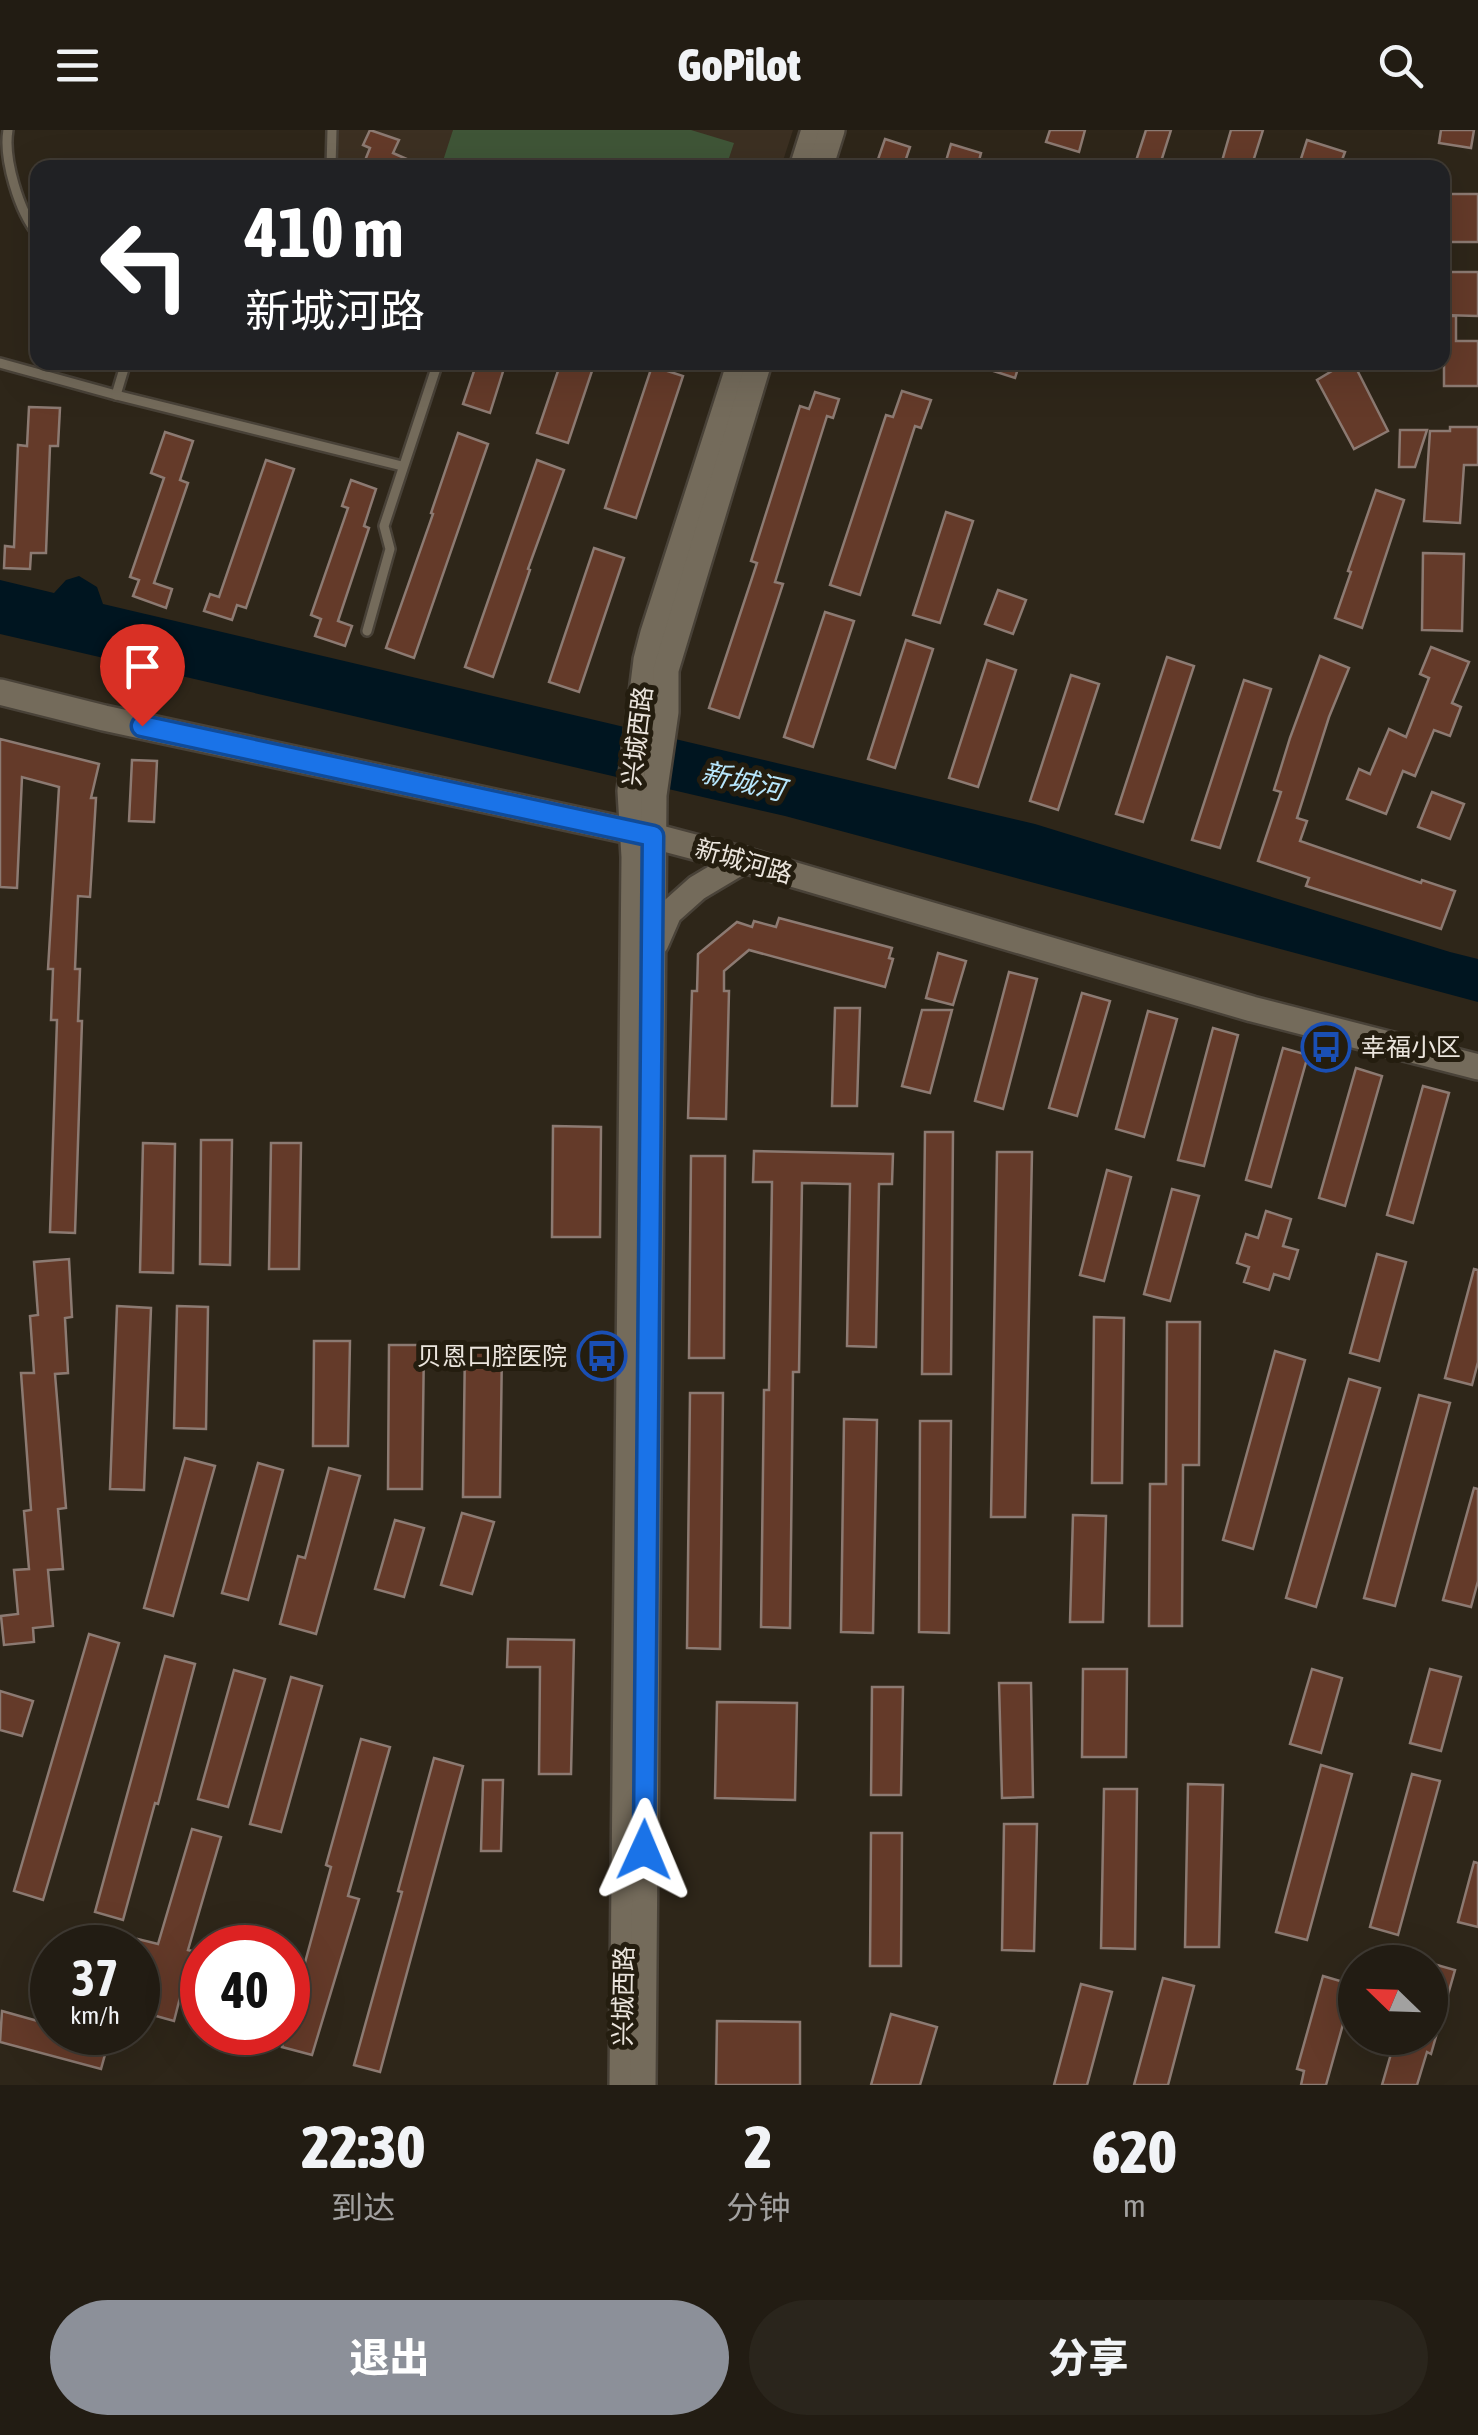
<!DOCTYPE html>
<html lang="zh">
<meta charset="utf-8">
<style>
:root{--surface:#221c13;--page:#2a251c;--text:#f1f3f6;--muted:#a2a1a0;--line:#3f3a33;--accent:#8c9099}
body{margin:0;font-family:"Asap Condensed","Noto Sans SC",sans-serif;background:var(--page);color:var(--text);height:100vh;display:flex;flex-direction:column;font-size:38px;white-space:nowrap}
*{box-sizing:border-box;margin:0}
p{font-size:32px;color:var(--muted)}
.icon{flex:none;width:55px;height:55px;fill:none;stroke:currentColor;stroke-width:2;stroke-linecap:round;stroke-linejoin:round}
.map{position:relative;height:1955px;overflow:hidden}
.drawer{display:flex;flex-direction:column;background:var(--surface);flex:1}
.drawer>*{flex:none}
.banner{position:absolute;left:30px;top:30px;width:1420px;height:210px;border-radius:20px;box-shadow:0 10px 40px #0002,0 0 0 2px var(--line);background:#202124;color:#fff;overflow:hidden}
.needle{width:65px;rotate:293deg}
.controls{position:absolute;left:1338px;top:1815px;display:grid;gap:20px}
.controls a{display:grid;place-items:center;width:110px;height:110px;border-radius:50%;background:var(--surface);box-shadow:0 10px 40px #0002,0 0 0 2px var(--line);font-size:50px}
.speed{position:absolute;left:30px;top:1795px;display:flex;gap:20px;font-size:50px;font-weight:700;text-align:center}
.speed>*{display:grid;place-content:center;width:130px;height:130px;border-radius:50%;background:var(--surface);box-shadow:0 10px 40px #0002,0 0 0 2px var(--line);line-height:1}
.speed small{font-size:25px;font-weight:400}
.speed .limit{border:15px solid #d22;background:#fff;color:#111}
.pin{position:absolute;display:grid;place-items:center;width:85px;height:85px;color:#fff;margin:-102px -42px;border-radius:50% 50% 50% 0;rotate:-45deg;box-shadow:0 0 10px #0007}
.pin .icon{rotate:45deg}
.me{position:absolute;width:110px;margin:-55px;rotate:1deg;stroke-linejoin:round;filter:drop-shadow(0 0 8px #0008)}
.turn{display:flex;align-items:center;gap:35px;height:210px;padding:0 50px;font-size:45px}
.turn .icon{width:130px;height:130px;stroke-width:2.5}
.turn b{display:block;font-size:70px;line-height:85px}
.eta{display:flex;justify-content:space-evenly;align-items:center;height:170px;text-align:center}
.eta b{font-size:60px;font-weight:800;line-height:70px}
.primary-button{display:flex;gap:20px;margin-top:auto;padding:20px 50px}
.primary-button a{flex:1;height:115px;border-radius:60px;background:var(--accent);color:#fff;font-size:40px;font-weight:800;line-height:115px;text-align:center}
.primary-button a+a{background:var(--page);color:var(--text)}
header{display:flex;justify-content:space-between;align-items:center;height:130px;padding:0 50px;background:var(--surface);font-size:45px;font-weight:800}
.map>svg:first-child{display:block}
.education{fill:#3c3022}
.green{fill:#3f5537}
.water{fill:#001520}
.building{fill:#643a29;stroke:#8c7a72;stroke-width:2.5}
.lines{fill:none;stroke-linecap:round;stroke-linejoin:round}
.lane-casing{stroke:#494238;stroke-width:14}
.secondary-casing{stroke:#494238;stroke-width:30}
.lane{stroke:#746b5b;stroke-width:9}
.secondary{stroke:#746b5b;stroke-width:25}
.route-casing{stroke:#114b97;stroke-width:25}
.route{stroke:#1a73e8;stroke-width:18}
.labels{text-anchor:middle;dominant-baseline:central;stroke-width:10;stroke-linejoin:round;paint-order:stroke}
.street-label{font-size:25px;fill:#ebe5dd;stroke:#241d0f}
.poi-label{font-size:25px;fill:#ebe5dd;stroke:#241d0f;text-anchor:start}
.water-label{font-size:28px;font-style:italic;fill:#b7e6fc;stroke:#241d0f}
</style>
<header><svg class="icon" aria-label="menu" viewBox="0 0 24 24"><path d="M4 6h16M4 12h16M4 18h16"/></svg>GoPilot<svg class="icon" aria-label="search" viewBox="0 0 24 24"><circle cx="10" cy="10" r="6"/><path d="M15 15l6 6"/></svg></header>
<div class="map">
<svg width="1478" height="1955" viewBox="0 0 1478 1955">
<rect width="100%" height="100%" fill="#2e2619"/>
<polygon class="education" points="332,0 793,0 781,37 331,38"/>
<polygon class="green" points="453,0 691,0 734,13 726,37 441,37"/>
<polygon class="water" points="79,446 97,457 103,474 1035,694 1450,822 1478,829 1478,872 785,686 0,504 0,450 54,463 66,450"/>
<g class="building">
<polygon points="370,0 399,10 393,23 427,38 362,38 370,18 363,15"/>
<polygon points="1050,0 1085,0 1079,22 1046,12"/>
<polygon points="1146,0 1171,0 1159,38 1147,38 1135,34"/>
<polygon points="1231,0 1263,0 1251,38 1220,38"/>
<polygon points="1441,0 1474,0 1471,18 1439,13"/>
<polygon points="885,9 910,17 903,38 875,38"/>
<polygon points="1307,10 1345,22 1339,38 1298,38"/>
<polygon points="951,14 981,23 977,38 944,38"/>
<rect x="1442" y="64" width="36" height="48"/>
<polygon points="1444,142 1478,142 1478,186 1443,185"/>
<polygon points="1444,186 1456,186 1456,211 1478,211 1478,256 1444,256"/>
<polygon points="477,232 506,232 490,283 463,274"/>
<polygon points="561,232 595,232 568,313 537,303"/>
<polygon points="975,232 1020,232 1015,248 975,235"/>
<polygon points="1347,232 1353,232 1388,301 1354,319 1317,250"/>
<polygon points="652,236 683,246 636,388 605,378"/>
<polygon points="902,261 931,270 921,298 915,296 860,465 830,455 886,285 893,287"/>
<polygon points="815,262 839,269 833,288 827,286 775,452 783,454 739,588 709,578 757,433 751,431 800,276 809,279"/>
<polygon points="29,277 60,278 58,316 50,316 46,423 31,423 30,439 4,438 5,416 14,417 18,315 27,316"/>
<polygon points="1450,297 1478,297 1478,335 1464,335 1460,393 1424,391 1430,301 1450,301"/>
<polygon points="1400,300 1427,300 1415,337 1399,337"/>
<polygon points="165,302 193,311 180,350 188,353 154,453 172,459 166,478 133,466 139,450 130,447 164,348 151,343"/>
<polygon points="458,303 488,314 414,528 386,518 433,384 431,383"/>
<polygon points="266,330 294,339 246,478 237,475 232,490 204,481 210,464 219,467"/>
<polygon points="537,330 564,340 528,439 530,440 493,547 465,537"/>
<polygon points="351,350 376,359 364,396 369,398 338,491 352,496 345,516 315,506 321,489 311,485 348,378 342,376"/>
<polygon points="1376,360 1404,370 1362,498 1335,488 1351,442 1348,441"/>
<polygon points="946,382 973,391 940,493 913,485"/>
<polygon points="594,418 624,428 579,562 549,552"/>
<polygon points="1423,423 1464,424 1462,501 1422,500"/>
<polygon points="998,460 1026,470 1013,504 985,494"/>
<polygon points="825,482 854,491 813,617 784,607"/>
<polygon points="906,510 933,519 895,638 868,629"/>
<polygon points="1431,517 1469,532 1452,573 1461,577 1450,606 1434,600 1415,646 1403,641 1386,684 1347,669 1359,639 1370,644 1389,599 1406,607 1429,548 1420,544"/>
<polygon points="1320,526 1349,538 1329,587 1297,688 1307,691 1300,711 1421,753 1422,750 1455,761 1441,799 1306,756 1309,748 1258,731 1281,662 1274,660 1290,608"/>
<polygon points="1167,527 1194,536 1143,692 1116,684"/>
<polygon points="987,530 1016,540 978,657 949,648"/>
<polygon points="1071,545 1099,554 1058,680 1030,671"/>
<polygon points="1244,550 1271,559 1220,718 1192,710"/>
<polygon points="0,609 99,634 91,668 96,668 90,767 78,766 75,839 80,839 78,891 82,891 75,1103 50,1102 57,890 51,890 53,839 48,839 59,657 22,647 17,758 0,757"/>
<polygon points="132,630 157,631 154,692 129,691"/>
<polygon points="1432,662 1464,674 1450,709 1418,697"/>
<polygon points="779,788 892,818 889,828 893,829 885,857 749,820 724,841 724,861 729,861 726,989 688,988 692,861 697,861 698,824 737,792 752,797 754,791 776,797"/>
<polygon points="938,823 966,831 953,875 926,868"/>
<polygon points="1009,842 1037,849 1003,979 975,971"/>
<polygon points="1082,863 1110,871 1077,986 1049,978"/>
<polygon points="835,878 860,878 857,976 832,976"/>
<polygon points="922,880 952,880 930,963 902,956"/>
<polygon points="1148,881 1177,889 1144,1007 1116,999"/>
<polygon points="1213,898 1238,905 1204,1036 1178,1030"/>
<polygon points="1283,918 1308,925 1271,1057 1246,1050"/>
<polygon points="1356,938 1382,946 1345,1076 1319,1068"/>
<polygon points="1423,956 1449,963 1413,1093 1387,1085"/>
<polygon points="553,996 601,997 600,1107 552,1107"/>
<polygon points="925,1002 953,1002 951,1244 922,1244"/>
<polygon points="201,1010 232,1010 230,1135 200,1134"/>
<polygon points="143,1013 175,1014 173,1143 140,1142"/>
<polygon points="271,1013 301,1013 299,1139 269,1139"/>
<polygon points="754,1021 893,1024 892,1054 879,1054 876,1217 847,1216 850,1054 802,1053 799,1242 793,1242 790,1498 761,1497 764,1260 769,1260 772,1052 753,1052"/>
<polygon points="997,1022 1032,1022 1025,1387 991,1387"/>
<polygon points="691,1026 725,1026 724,1228 689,1228"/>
<polygon points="1107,1040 1131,1047 1104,1151 1080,1145"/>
<polygon points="1172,1059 1199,1066 1170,1171 1144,1164"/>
<polygon points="1266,1081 1291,1089 1283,1116 1298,1120 1289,1149 1274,1144 1269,1160 1244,1152 1249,1137 1237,1133 1246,1104 1258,1108"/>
<polygon points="1377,1124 1406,1132 1379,1231 1350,1223"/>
<polygon points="69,1129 72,1187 65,1188 68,1243 55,1244 66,1378 58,1379 63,1439 48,1440 53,1496 33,1498 34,1512 4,1515 1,1486 18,1484 14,1440 29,1439 24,1381 31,1380 21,1243 34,1243 30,1186 38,1185 34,1132"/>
<polygon points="1474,1139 1478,1140 1478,1232 1472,1255 1445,1248"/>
<polygon points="117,1176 151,1178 144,1360 110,1359"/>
<polygon points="177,1176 208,1177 206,1299 174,1298"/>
<polygon points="1094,1187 1124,1188 1122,1353 1092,1353"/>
<polygon points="1167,1192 1200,1192 1199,1335 1183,1335 1182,1496 1149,1496 1150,1354 1166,1354"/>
<polygon points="314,1211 350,1211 348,1316 313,1316"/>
<polygon points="389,1215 424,1215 422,1359 388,1359"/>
<polygon points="465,1215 502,1216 500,1367 463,1367"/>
<polygon points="1275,1221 1305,1230 1253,1419 1223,1410"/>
<polygon points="1349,1249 1380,1258 1316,1477 1286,1468"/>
<polygon points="690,1263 723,1263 720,1519 687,1518"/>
<polygon points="1419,1265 1450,1273 1395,1476 1364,1468"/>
<polygon points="844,1289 877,1290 873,1503 841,1502"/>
<polygon points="920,1291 951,1291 949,1503 919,1502"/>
<polygon points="185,1328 215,1336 173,1486 144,1478"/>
<polygon points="258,1333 283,1340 248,1470 222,1463"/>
<polygon points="329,1338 360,1346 316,1504 280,1494 298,1426 305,1428"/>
<polygon points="1474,1358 1478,1359 1478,1451 1471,1477 1443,1470"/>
<polygon points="462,1383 494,1392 472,1464 441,1455"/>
<polygon points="1073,1385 1106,1386 1103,1492 1070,1492"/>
<polygon points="395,1390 424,1398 404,1467 375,1459"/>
<polygon points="89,1504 119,1513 43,1770 14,1761"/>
<polygon points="508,1509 574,1510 571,1644 539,1644 540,1537 507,1537"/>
<polygon points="165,1526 195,1534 158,1674 155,1673 123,1790 95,1782"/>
<polygon points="1083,1539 1127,1539 1126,1627 1082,1627"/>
<polygon points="1312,1539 1342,1548 1321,1623 1290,1614"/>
<polygon points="1430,1539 1461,1547 1441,1621 1410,1613"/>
<polygon points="234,1540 265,1549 228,1677 198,1669"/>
<polygon points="291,1547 322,1556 281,1702 250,1694"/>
<polygon points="999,1553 1031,1553 1033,1667 1002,1668"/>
<polygon points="872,1557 903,1557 901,1665 871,1665"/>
<polygon points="0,1561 33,1571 22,1606 0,1600"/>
<polygon points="717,1572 797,1573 795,1670 715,1668"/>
<polygon points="361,1609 390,1617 348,1766 359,1769 312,1925 282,1917 331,1737 326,1735"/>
<polygon points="434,1628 463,1636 380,1942 354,1935 402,1762 398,1761"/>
<polygon points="1321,1635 1352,1644 1307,1810 1276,1802"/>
<polygon points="1412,1644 1440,1651 1398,1805 1370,1797"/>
<polygon points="483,1650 503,1650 501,1721 481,1721"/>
<polygon points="1188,1654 1223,1655 1219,1817 1185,1817"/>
<polygon points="1104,1659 1137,1659 1135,1819 1101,1818"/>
<polygon points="1004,1694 1037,1694 1034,1821 1002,1820"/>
<polygon points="192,1699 221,1707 188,1820 192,1821 174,1891 138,1881 138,1809 158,1814"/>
<polygon points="871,1703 902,1703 901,1836 870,1836"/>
<polygon points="1474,1732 1478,1733 1478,1797 1458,1792"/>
<polygon points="1430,1833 1455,1840 1431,1924 1427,1922 1417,1955 1382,1955 1395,1910 1399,1911 1400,1908 1430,1908"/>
<polygon points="1323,1846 1354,1855 1326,1955 1301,1955 1304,1941 1297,1939"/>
<polygon points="1163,1848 1194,1856 1168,1955 1134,1955"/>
<polygon points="1081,1854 1112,1862 1087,1955 1054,1955"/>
<polygon points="2,1881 52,1895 52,1902 81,1902 109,1910 101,1939 0,1912"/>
<polygon points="891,1884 937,1897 920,1955 871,1955"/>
<polygon points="717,1891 800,1892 800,1955 716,1955"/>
</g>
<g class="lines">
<g class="lane-casing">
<g id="lane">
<path d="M8 0C3 28 19 82 38 104"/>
<polyline points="331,38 332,0"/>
<polyline points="0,233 116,265 402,336"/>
<polyline points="116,265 126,232"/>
<polyline points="367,501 390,419 384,396 438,232"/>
</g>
</g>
<g class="secondary-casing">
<g id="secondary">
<polyline points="802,38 814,0"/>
<polyline points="820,38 832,0"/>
<polyline points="0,562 104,588 653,706 744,730 1252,879 1478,937"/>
<polyline points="656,813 669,783 697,758 744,730"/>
<polyline points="622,1955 634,727 630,661 646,530 653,503 740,232"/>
<polyline points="643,1955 654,665 666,582 666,540 759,232"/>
</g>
</g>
<use href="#lane" class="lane"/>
<use href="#secondary" class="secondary"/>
</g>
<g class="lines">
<g class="route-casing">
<polyline id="route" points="142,596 653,706 644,1720"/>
</g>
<use href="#route" class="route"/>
</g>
<defs>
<g id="bus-ring" transform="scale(2.5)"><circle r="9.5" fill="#241d0f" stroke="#1a4fb4" stroke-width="1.5"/><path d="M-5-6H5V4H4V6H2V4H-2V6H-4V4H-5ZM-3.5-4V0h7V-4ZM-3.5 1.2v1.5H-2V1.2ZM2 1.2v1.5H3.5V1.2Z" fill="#1a4fb4"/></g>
</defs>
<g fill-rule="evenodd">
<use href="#bus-ring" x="1326" y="917"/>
<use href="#bus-ring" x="602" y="1226"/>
</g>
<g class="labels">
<g class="street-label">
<text transform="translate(637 606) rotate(-83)">兴城西路</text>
<text transform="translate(744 731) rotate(16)">新城河路</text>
<text transform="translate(623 1866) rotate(-89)">兴城西路</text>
</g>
<g class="poi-label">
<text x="1361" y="917">幸福小区</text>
<text x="567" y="1226" text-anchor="end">贝恩口腔医院</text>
</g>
<g class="water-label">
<text transform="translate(743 651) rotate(13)">新城河</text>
</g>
</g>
</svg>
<div class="controls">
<a><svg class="needle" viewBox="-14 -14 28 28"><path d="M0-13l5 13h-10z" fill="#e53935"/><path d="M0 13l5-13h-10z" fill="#a2a1a0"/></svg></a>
</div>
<div class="speed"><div>37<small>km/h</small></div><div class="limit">40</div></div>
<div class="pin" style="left:142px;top:596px;background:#d93025"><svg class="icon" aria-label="arrive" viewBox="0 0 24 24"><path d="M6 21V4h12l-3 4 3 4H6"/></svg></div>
<svg class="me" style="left:644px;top:1720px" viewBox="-20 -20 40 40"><path d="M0-17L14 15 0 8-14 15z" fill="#1a73e8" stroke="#fff" stroke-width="4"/></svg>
<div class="banner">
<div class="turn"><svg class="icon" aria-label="left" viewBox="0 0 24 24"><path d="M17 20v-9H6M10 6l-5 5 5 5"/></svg><div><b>410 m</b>新城河路</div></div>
</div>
</div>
<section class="drawer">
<div class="eta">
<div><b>22:30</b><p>到达</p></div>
<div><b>2</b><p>分钟</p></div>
<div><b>620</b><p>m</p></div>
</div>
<div class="primary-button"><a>退出</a><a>分享</a></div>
</section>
